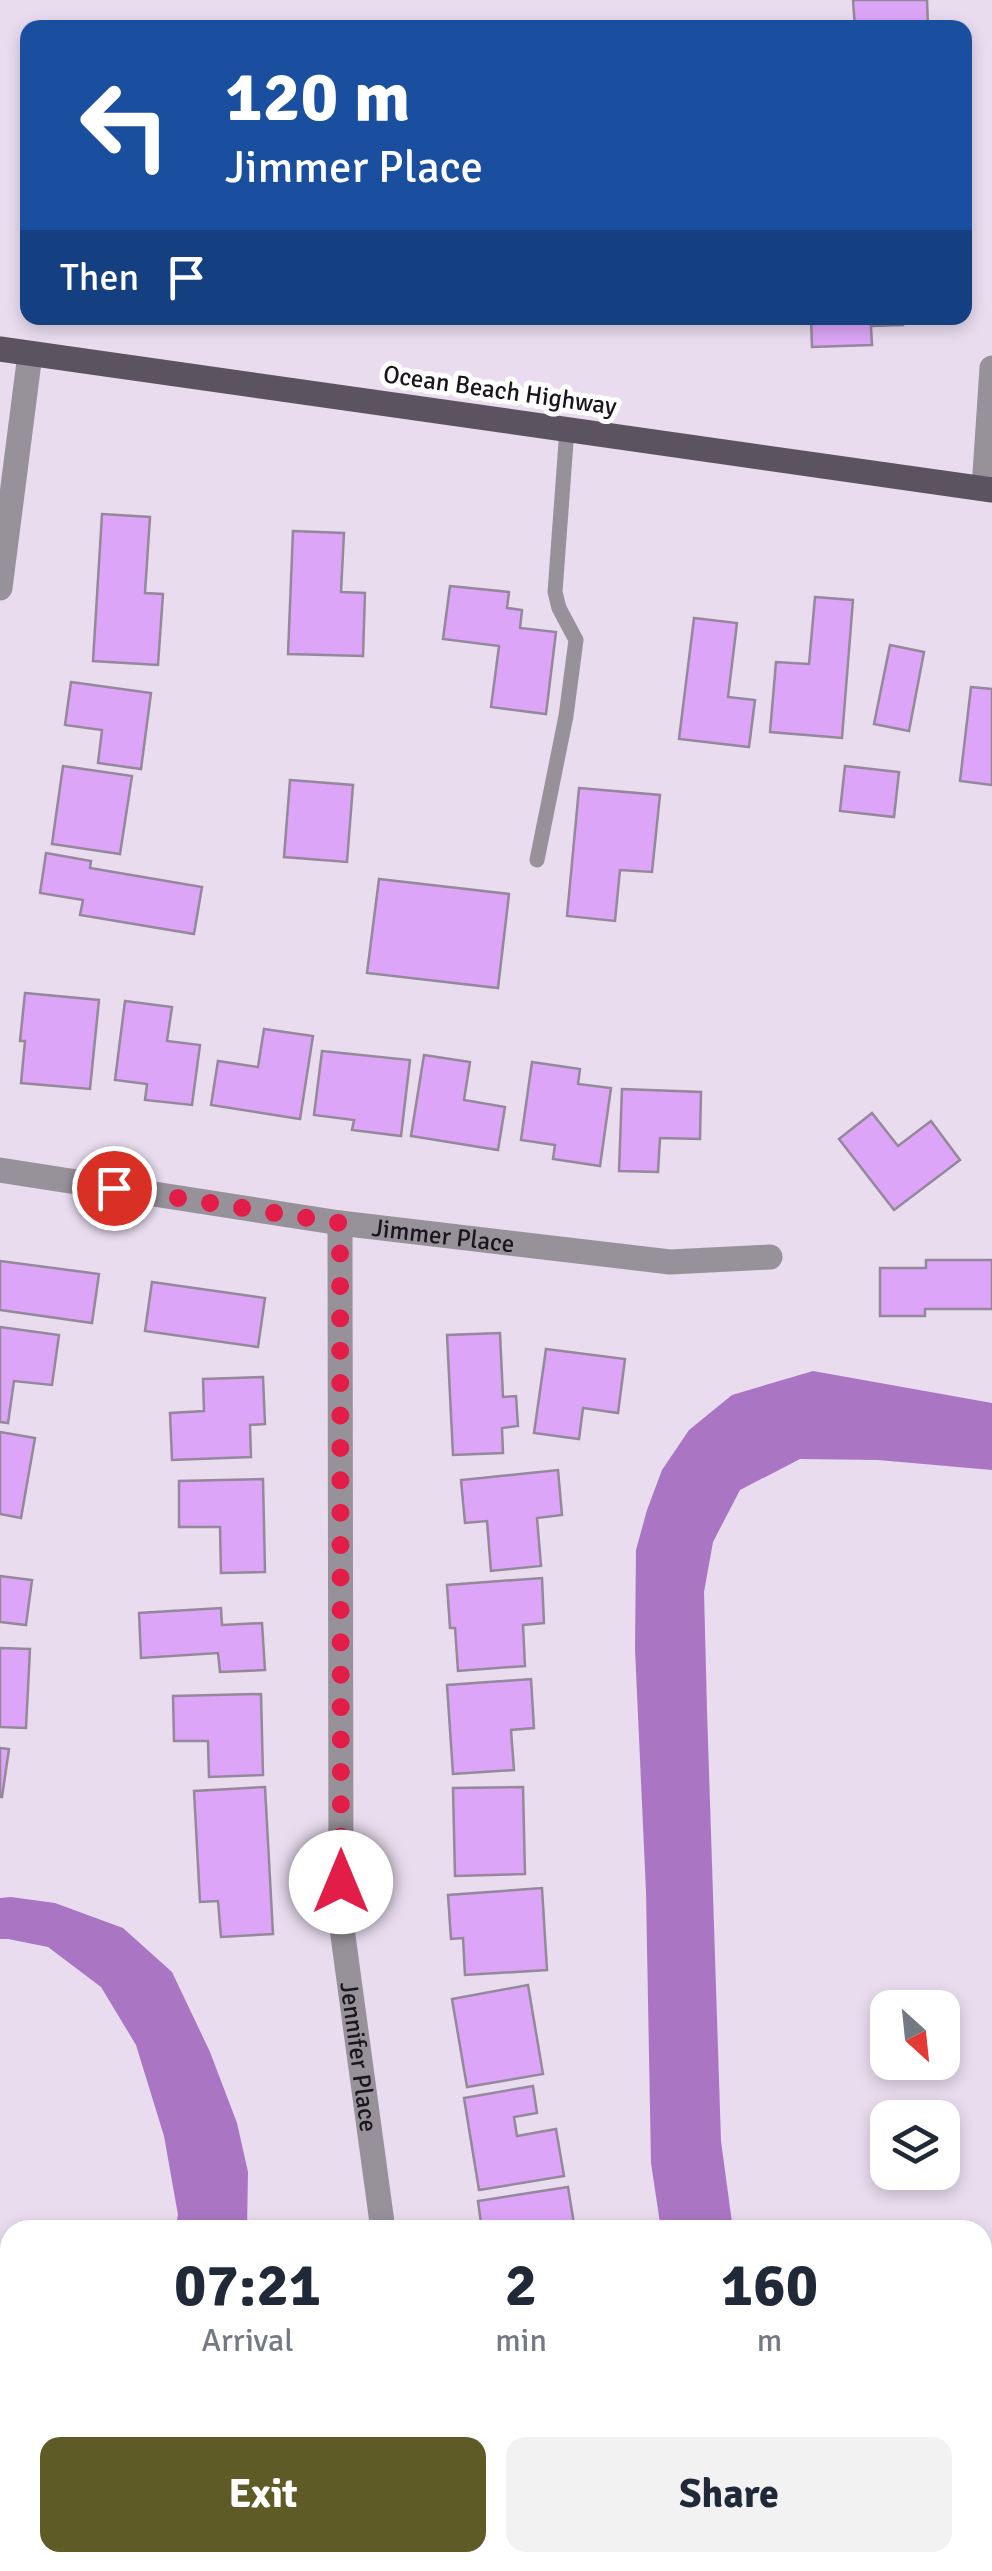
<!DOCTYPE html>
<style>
:root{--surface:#fff;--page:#f2f2f3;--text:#1f2937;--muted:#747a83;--accent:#5f5b27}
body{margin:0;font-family:Signika,sans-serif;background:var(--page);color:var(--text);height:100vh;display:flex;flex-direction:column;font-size:38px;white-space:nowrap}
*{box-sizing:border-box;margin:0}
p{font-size:32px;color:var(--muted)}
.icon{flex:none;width:55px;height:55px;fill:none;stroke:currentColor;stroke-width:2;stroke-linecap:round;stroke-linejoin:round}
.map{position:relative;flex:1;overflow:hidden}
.panel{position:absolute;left:0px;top:2220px;width:992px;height:352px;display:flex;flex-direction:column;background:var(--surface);border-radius:30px 30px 0 0;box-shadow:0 5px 15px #0003}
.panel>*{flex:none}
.hud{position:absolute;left:20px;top:20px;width:952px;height:305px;border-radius:20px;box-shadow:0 5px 15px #0003;background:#1a4fa0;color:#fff;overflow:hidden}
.needle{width:65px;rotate:153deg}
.buttons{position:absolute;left:870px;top:1990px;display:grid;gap:20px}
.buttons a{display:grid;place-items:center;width:90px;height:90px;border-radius:20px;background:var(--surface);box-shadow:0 5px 15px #0003;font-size:50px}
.pin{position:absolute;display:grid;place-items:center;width:85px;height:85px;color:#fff;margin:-42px;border:5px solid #fff;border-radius:50%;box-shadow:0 2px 10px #0007}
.me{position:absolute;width:110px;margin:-55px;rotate:0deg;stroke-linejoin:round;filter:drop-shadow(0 0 8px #0008)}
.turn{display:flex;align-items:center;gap:35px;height:210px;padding:0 40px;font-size:45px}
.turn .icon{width:130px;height:130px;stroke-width:2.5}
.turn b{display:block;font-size:70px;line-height:85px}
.then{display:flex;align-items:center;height:95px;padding:0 40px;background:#0003;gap:20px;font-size:38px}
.eta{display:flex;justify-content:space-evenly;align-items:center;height:170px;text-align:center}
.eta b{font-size:60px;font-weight:700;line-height:70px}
.cta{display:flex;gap:20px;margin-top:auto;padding:20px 40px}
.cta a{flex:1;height:115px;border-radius:20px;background:var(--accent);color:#fff;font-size:40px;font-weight:700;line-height:115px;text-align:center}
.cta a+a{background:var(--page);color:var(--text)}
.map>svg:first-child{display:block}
.water{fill:#aa76c4}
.building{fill:#dca5f7;stroke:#94889a;stroke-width:2.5}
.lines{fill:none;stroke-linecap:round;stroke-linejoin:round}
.lane{stroke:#97929a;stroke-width:15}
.street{stroke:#97929a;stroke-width:25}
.primary{stroke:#5b5360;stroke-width:25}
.route{stroke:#e11d48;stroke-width:18;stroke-dasharray:0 32.4}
.labels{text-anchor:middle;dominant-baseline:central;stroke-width:10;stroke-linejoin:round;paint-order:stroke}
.street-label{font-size:25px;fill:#1a161c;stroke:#fff}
</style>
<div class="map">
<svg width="992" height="2571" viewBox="0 0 992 2571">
<rect width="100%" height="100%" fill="#e8dcee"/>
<g class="water">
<polygon points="813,1371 992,1403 992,1470 878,1460 800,1459 740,1490 713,1542 704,1592 707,1710 721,2141 733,2230 661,2230 651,2163 646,1892 635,1649 636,1550 647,1510 662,1470 689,1430 732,1395"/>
<polygon points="11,1897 55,1903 123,1928 172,1972 210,2052 237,2123 248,2172 247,2230 175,2230 178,2215 164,2136 136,2045 101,1987 48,1947 8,1939 0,1939 0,1898"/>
<polygon points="726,2563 812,2563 812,2571 727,2571"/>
</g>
<g class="building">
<polygon points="853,0 927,0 928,26 855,28"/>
<polygon points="811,318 903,318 903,325 871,326 872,345 812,347"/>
<polygon points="102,514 150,517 145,593 163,594 158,665 93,661"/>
<polygon points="293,531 344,533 341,592 365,593 363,656 288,654"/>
<polygon points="450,586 509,592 507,608 522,610 520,628 556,632 546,714 491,707 499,646 443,639"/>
<polygon points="815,597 853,600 842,738 770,732 776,662 809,664"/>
<polygon points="694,618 737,623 728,697 755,700 749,747 679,739"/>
<polygon points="890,645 924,652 909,731 874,724"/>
<polygon points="71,682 151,693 141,769 98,763 102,730 65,725"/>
<polygon points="971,687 992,689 992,785 960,781"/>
<polygon points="63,766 132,776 120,854 52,844"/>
<polygon points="845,766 899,772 894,817 840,811"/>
<polygon points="290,780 353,785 347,862 284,857"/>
<polygon points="579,788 660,795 652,872 620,870 615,921 567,916"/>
<polygon points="46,853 91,861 90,868 202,887 194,934 80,915 83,900 40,893"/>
<polygon points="379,879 509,894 498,988 367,973"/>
<polygon points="25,993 99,1000 90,1089 21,1083 25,1041 20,1041"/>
<polygon points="125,1001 172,1007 167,1041 200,1045 192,1105 145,1100 147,1084 115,1080"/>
<polygon points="264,1029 313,1036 300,1119 211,1105 218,1061 258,1067"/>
<polygon points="322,1051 410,1060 401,1136 352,1130 354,1120 314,1115"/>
<polygon points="424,1055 470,1062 464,1100 505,1107 498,1150 411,1136"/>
<polygon points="532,1062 580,1069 578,1084 611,1088 600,1166 553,1159 555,1145 521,1140"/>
<polygon points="622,1089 701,1092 700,1139 660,1138 658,1172 619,1171"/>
<polygon points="872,1113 898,1146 931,1121 960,1160 894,1210 839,1139"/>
<polygon points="926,1260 992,1260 992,1309 925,1309 925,1316 880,1316 880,1268 926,1268"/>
<polygon points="0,1261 99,1274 92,1323 0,1310"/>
<polygon points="152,1282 265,1298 258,1347 145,1331"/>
<polygon points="0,1327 59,1335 52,1385 14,1381 8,1423 0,1422"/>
<polygon points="500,1333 503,1397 516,1396 518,1426 502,1428 503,1453 453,1455 447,1335"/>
<polygon points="546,1349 625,1359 618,1413 583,1408 579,1439 534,1433"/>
<polygon points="263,1377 265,1424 250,1425 251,1457 172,1460 170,1413 204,1411 203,1379"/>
<polygon points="0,1432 35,1438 21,1518 0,1514"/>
<polygon points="558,1470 562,1515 537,1518 541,1566 491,1571 487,1521 465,1523 461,1480"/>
<polygon points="263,1479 265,1572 221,1573 220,1527 179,1527 179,1481"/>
<polygon points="0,1576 32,1580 26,1625 0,1622"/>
<polygon points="542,1578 544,1623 523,1625 525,1666 458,1671 455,1628 450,1628 447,1585"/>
<polygon points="221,1608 222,1625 262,1623 265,1670 220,1672 218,1653 141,1658 139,1613"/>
<polygon points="0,1648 30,1649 26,1728 0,1727"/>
<polygon points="531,1679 534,1728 511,1730 514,1770 453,1774 447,1685"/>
<polygon points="261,1694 263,1775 209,1777 208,1741 174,1741 173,1696"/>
<polygon points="0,1748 9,1749 2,1797 0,1797"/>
<polygon points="265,1787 273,1934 221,1937 218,1901 200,1902 194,1791"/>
<polygon points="523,1787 525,1874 455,1876 453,1788"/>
<polygon points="542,1888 547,1970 465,1975 463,1938 451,1939 448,1895"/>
<polygon points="528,1985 543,2074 467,2087 452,1999"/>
<polygon points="533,2086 537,2113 514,2117 517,2136 556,2129 564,2176 479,2190 464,2098"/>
<polygon points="568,2187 575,2230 482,2230 478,2201"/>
<polygon points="8,2365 10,2365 10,2409 1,2408"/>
<polygon points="246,2562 329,2562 330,2571 247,2571"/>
<polygon points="539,2562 618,2562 620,2571 540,2571"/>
</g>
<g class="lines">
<polyline class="lane" points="537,860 566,716 576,640 559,608 555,592 567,429"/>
<g class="street">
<polyline points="984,488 992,368"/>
<polyline points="0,588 30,354"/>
<path id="s1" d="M0 1170 340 1223 670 1262 770 1257"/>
<path id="s2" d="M340 1223 341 1921 383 2230"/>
<polyline points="428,2562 429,2571"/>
</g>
<polyline class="primary" points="0,349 992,490"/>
</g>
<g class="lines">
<polyline class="route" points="114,1188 340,1223 341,1882"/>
</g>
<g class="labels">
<g class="street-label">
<text transform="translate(500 390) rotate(8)">Ocean Beach Highway</text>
<text stroke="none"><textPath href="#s1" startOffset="448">Jimmer Place</textPath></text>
<text stroke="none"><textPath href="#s2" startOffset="835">Jennifer Place</textPath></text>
</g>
</g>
</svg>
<div class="buttons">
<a><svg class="needle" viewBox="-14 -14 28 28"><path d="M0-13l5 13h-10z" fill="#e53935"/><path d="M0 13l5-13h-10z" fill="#747a83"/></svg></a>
<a><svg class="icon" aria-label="layers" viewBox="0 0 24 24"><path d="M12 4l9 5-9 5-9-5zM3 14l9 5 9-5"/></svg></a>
</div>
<div class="pin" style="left:114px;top:1188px;background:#d93025"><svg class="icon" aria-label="arrive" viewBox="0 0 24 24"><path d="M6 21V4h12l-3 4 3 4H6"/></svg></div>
<svg class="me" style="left:341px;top:1882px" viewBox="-20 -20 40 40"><circle r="19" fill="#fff"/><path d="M0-13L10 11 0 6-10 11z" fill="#e11d48"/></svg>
<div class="hud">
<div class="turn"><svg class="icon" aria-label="left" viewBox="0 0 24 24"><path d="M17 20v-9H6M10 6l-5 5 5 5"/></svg><div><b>120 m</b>Jimmer Place</div></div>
<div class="then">Then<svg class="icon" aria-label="arrive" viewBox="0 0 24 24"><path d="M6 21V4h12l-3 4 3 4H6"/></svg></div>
</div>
<section class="panel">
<div class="eta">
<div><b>07:21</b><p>Arrival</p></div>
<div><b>2</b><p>min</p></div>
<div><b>160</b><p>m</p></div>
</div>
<div class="cta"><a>Exit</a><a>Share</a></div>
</section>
</div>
